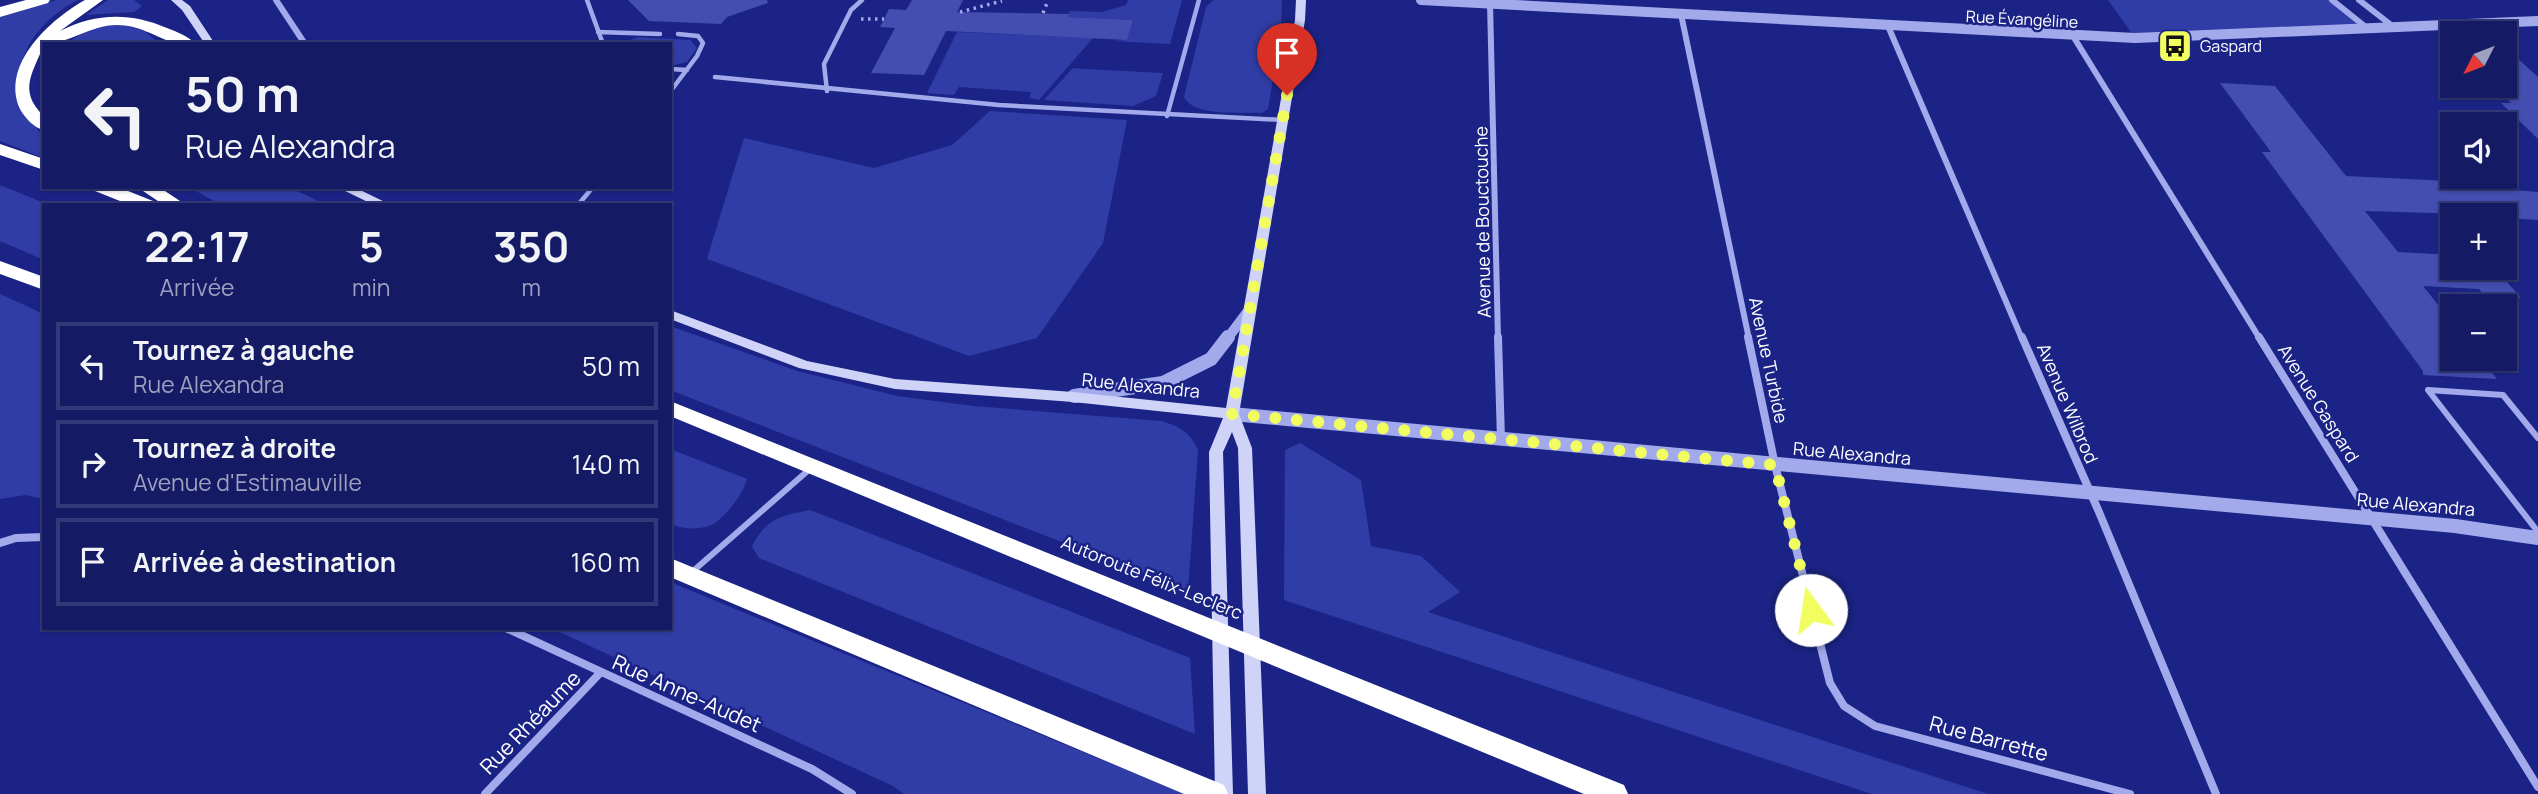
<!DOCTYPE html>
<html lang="fr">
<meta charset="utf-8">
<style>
:root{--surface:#141b64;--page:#1d246a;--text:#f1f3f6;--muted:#9da1bf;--line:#333978}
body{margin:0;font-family:Manrope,sans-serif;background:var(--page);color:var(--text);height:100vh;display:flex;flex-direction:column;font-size:26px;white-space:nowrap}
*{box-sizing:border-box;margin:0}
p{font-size:23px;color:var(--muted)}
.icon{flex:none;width:38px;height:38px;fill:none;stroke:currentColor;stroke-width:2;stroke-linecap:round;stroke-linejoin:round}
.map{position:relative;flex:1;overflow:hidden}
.drawer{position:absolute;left:42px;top:203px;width:630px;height:427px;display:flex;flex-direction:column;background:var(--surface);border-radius:0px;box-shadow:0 2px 5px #0004,0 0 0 2px var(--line)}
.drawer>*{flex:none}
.guide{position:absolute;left:42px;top:42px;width:630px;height:147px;border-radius:0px;box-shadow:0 2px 5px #0004,0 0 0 2px var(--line);background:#141b64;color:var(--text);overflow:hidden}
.needle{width:46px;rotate:228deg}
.buttons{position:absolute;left:2440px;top:21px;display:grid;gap:14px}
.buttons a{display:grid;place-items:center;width:77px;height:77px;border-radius:0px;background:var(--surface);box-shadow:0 2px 5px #0004,0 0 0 2px var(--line);font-size:35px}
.pin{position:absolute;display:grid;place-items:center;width:60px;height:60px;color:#fff;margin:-72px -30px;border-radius:50% 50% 50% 0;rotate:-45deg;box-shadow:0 0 7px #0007}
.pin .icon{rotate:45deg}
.me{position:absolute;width:77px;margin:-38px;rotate:346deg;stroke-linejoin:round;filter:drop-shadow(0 0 5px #0008)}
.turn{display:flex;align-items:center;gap:24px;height:147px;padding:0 28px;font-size:32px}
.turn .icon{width:91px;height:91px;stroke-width:2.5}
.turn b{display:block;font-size:49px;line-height:60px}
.eta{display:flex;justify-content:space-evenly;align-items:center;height:119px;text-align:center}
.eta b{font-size:42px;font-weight:700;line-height:49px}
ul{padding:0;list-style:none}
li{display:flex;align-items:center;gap:21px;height:88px;margin:0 14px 10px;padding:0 14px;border:4px solid var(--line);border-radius:0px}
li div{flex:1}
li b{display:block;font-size:26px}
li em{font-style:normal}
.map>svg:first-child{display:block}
.green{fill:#313da6}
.building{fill:#444db0}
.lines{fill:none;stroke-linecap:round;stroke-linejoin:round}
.path{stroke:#a3aaec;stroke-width:3.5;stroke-dasharray:2.5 4.5;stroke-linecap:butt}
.service-far1{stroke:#a3aaec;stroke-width:4.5}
.service{stroke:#a3aaec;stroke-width:6}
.minor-far1{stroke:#a3aaec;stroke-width:6}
.minor{stroke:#a3aaec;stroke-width:8}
.tertiary-far1{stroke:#a3aaec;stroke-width:10}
.tertiary{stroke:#a3aaec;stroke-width:14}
.secondary{fill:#cfd3f8;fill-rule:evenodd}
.motorway{fill:#fff;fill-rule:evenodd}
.route{stroke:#f2fd60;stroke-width:12;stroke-dasharray:0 21.6}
.labels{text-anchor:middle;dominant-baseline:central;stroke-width:5;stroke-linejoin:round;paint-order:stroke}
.far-street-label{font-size:16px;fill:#fff;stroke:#1b2486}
.far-poi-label{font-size:16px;fill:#fff;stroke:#1b2486;text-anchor:start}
.street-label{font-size:18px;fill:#fff;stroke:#1b2486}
.near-street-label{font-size:21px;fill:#fff;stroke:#1b2486}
</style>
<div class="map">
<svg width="2538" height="794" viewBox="0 0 2538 794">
<rect width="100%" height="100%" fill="#1b2486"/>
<g class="green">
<path d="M57 0H78C19 31 0 87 44 137V158L0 141V16Z"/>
<polygon points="108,0 134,0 142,6 134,12 86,15"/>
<polygon points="1128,0 1182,0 1170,44 1112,41 1127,40 1133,20 1068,17 1070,11 1102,12 1126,5"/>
<path d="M1214 0H1282L1281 32 1268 109 1262 113C1241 112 1194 117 1184 97L1206 7Z"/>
<polygon points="2108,0 2332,0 2369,29 2135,38"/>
<path d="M120 24 140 27 160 44H67C82 30 100 26 120 24Z"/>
<polygon points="957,32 1093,38 1039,100 1029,98 1031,92 959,87 954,95 927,93"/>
<polygon points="638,37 690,40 697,48 687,62 670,66 670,44 620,44"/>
<polygon points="1073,68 1084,69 1163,73 1156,96 1133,106 1044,100"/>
<polygon points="990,111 1127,120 1103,243 1037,338 969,356 707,259 744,138 874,168 952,145"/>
<polygon points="0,185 49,205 44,205 44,260 0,241"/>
<polygon points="189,187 288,187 327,205 221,205"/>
<polygon points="0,294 44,314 44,499 26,495 0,499"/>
<path d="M670 326 797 371 897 396 973 406 1161 421C1179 426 1190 432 1198 450L1188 591 670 390Z"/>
<polygon points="1300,443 1361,480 1371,546 1421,556 1460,592 1428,612 1988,794 1872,794 1284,600 1285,450"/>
<path d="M670 449 747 479C744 493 723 521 709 526 697 530 682 529 670 524Z"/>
<path d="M810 510 1190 658 1195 734 759 558 752 546C767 518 780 516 810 510Z"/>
<polygon points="670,582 1185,794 904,794 893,786 551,628 670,628"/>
</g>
<g class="building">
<polygon points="628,0 767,0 768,3 727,17 721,24 649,21"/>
<polygon points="912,0 963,0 957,12 1069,14 1068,17 1133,20 1127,40 946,31 924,75 871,73 895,28 880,27 889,9 906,10"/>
<polygon points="2504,46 2538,77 2538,139 2501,103 2511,103 2504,96"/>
<polygon points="2220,83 2275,86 2346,176 2509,184 2514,190 2538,192 2538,220 2504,218 2504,215 2365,211 2398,252 2452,255 2452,268 2495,268 2521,298 2485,296 2479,289 2423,286 2452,322 2452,359 2481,359 2497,379 2423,375 2423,371 2262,152 2271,152"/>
</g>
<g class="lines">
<g class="path">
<polyline points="960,12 1002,1"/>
<polyline points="1043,13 1047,3"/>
<polyline points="861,19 884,19"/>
</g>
<g class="service-far1">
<polyline points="587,0 603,44"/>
<polyline points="598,32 660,34"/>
<polyline points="670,69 687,70"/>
<polyline points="715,77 999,105 1283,120"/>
<polyline points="827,91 824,64 851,10 862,0"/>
<polyline points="670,92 697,56 703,43 698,36 678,34"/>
<polyline points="1167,116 1199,0"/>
<polyline points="578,205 593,187"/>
</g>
<g class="service">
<polyline points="2538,438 2503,395 2428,390 2538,532"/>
<polyline points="692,572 811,468"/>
</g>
<g class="minor-far1">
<polyline points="276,0 305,44"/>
<polyline points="2332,0 2367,28"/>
<polyline points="2359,0 2395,28"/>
<polyline points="1490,3 1498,339"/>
<polyline points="1681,14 1749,339"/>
<polyline points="1888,26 2022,339"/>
<polyline points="2073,36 2260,339"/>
</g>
<g class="minor">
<polyline points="1498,337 1501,440"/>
<polyline points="1748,337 1775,465 1830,683 1844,706 1875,726 2130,794"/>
<polyline points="2022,337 2099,512 2216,794"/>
<polyline points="2259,337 2538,787"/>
<polyline points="0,543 16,538 44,537"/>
<polyline points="506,628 812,769 852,794"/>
<polyline points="485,794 600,673"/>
</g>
<g class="tertiary-far1">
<polyline points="1421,0 2135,38 2538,21"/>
<polyline points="1227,339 1251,307"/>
</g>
<g class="tertiary">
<polyline points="1074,396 1163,383 1211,359 1228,337"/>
<polyline points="1232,414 2455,526 2538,538"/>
</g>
<g class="secondary">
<polygon points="171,0 182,0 190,6 215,44 205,44 182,10"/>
<polygon points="1296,0 1306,0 1305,20 1239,414 1252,448 1266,794 1248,794 1238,448 1232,432 1223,452 1233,794 1215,794 1209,452 1223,418 1073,402 895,389 799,368 670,319 670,310 807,361 895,379 1073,392 1226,408 1295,20"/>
<polygon points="337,187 354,187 391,205 374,205"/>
</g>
<g class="motorway">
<polygon points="26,0 50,0 48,3 0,17 0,7"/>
<path d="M85 0H103L60 31C95 13 130 12 167 28 177 32 188 36 196 44 189 44 180 45 174 43 154 36 139 25 117 25 90 25 69 44 44 44 35 70 16 90 44 116V130C34 128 25 118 20 109 0 64 51 19 85 0Z"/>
<polygon points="0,144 44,159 44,170 0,155"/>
<polygon points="92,187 118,187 153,201 156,205 130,205 95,191"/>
<polygon points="137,187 159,187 186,205 164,205"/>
<polygon points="0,261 44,277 44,290 0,274"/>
<polygon points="670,401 1624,785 1628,794 1584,794 670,416"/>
<polygon points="670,558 1224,785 1228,794 1184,794 670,577"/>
</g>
</g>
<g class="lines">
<polyline class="route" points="1287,95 1232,414 1775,465 1811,610"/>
</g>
<defs>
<g id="bus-square" transform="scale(1.75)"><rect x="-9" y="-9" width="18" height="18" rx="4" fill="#f2fd60" stroke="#1b2486"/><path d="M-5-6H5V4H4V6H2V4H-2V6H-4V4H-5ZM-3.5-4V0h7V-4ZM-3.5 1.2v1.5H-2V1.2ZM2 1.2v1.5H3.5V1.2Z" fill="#111"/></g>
</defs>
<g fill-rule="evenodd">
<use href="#bus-square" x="2175" y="46"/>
</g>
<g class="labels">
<g class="far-street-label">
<text transform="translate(2022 19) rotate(3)">Rue Évangéline</text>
</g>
<g class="far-poi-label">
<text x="2200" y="46">Gaspard</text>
</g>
<g class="street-label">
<text transform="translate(1482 222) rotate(-91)">Avenue de Bouctouche</text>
<text transform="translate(1769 360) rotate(78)">Avenue Turbide</text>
<text transform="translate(1141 385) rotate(6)">Rue Alexandra</text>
<text transform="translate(2068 403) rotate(67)">Avenue Wilbrod</text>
<text transform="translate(2319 403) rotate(58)">Avenue Gaspard</text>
<text transform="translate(1852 453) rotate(5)">Rue Alexandra</text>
<text transform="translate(2416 504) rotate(5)">Rue Alexandra</text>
<text transform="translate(1152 577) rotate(22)">Autoroute Félix-Leclerc</text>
</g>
<g class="near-street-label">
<text transform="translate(687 693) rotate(24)">Rue Anne-Audet</text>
<text transform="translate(530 722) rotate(-46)">Rue Rhéaume</text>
<text transform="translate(1989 738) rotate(15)">Rue Barrette</text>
</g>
</g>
</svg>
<div class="buttons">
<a><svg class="needle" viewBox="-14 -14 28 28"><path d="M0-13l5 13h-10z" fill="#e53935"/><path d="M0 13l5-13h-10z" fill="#9da1bf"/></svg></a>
<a><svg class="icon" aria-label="sound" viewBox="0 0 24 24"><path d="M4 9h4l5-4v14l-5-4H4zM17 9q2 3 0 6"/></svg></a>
<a>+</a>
<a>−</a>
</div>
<div class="pin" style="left:1287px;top:95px;background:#d93025"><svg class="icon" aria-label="arrive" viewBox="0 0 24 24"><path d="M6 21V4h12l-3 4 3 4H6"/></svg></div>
<svg class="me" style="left:1811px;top:610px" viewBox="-20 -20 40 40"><circle r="19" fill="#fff"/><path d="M0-13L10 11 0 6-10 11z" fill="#f2fd60"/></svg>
<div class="guide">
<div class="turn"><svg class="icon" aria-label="left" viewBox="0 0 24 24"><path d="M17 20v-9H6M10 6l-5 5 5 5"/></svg><div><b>50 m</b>Rue Alexandra</div></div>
</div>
<section class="drawer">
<div class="eta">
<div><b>22:17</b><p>Arrivée</p></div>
<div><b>5</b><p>min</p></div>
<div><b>350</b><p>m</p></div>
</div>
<ul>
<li><svg class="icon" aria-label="left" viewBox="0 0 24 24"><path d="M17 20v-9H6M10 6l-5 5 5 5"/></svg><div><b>Tournez à gauche</b><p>Rue Alexandra</p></div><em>50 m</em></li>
<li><svg class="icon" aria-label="right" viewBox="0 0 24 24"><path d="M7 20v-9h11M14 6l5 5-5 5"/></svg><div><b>Tournez à droite</b><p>Avenue d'Estimauville</p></div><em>140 m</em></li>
<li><svg class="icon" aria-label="arrive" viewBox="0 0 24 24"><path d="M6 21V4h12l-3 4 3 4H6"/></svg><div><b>Arrivée à destination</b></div><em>160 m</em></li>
</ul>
</section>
</div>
